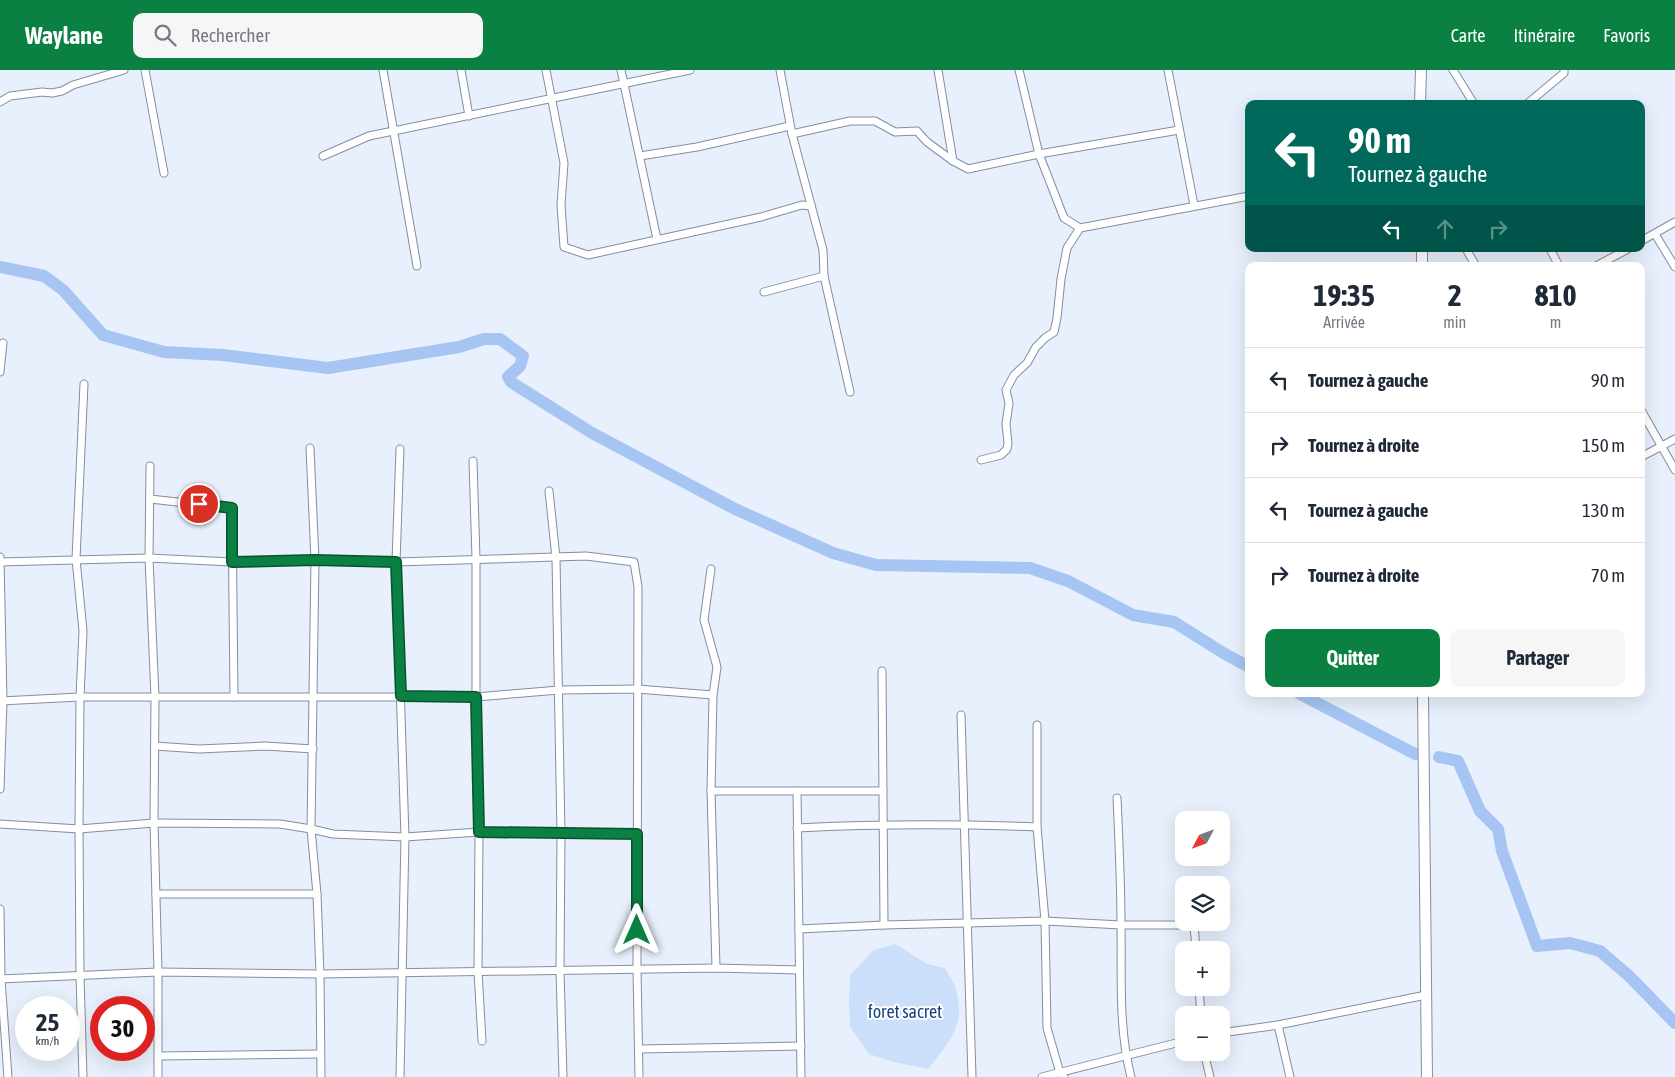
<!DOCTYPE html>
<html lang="fr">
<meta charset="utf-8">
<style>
:root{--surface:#fff;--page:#f6f6f7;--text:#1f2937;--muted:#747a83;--line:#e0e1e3;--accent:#0b8043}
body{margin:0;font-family:"Asap Condensed",sans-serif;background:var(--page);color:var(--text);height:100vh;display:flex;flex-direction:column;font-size:19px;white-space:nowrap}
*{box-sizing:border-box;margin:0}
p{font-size:16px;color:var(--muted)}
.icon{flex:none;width:28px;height:28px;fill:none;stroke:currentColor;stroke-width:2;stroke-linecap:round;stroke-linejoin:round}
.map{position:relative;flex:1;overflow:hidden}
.details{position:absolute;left:1245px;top:192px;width:400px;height:435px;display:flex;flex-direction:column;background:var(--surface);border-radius:10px;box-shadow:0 5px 20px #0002}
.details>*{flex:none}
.hud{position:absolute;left:1245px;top:30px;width:400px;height:152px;border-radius:10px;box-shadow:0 5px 20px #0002;background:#00695c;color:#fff;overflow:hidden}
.needle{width:32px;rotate:229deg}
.tools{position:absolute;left:1175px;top:741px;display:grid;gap:10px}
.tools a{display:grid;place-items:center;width:55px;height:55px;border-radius:10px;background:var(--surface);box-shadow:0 5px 20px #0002;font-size:25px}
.speed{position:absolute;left:15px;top:926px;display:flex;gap:10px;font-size:25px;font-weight:700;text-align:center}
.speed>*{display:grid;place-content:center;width:65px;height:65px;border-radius:50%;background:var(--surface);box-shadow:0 5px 20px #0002;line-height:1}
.speed small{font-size:12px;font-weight:400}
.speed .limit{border:8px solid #d22;background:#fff;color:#111}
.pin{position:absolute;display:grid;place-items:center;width:42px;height:42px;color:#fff;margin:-21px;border:2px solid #fff;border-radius:50%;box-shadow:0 1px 5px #0007}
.me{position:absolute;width:55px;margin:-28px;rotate:0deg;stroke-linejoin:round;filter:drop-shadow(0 0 4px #0008)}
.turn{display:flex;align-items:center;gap:18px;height:105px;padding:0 20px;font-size:22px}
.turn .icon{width:65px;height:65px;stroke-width:2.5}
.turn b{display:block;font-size:35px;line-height:42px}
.lanes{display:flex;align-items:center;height:48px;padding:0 20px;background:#0003;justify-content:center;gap:25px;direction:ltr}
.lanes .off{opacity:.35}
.eta{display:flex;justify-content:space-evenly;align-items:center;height:85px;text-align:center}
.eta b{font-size:30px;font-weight:700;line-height:35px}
.primary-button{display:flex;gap:10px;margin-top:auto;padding:10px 20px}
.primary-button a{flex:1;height:58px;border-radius:10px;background:var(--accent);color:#fff;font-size:20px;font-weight:700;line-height:58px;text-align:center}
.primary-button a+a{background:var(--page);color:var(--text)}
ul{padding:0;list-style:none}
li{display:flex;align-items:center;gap:15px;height:65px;padding:0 20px;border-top:1px solid var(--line)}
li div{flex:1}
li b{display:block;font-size:19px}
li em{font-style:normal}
header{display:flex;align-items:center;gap:30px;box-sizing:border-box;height:70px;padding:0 25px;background:var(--accent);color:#fff}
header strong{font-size:24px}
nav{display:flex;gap:28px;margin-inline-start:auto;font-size:18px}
.search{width:350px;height:45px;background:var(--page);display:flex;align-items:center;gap:12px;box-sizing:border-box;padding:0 18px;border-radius:10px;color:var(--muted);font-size:19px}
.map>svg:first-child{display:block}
.green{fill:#cbdffb}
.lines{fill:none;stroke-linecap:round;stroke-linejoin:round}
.river{stroke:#a6c5f2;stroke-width:12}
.minor-casing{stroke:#818fa2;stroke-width:9}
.secondary-casing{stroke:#818fa2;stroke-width:12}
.minor{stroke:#fff;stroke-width:7}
.secondary{stroke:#fff;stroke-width:10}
.route-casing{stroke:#07532c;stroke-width:12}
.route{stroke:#0b8043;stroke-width:9}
.labels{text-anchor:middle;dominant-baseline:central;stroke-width:4;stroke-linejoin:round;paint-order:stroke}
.park-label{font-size:18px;fill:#144484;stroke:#fff}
</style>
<header>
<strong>Waylane</strong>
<div class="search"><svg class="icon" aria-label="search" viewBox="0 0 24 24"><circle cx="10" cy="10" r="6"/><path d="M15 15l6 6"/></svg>Rechercher</div>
<nav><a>Carte</a><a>Itinéraire</a><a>Favoris</a></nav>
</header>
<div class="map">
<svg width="1675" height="1007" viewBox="0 0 1675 1007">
<rect width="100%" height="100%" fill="#e7f0fc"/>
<path class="green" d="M896 874 927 894 945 898C949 906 956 914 957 923 965 958 948 973 928 999L894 992 869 984 850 957 849 930 850 905 874 880Z"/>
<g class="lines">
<g class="river">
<polyline points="0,197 44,206 63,220 103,265 164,282 223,285 328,298 459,277 484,269 500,269 523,286 520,296 508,307 511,312 592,363 735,439 833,483 876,495 1030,498 1068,511 1133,545 1174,552 1225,584 1249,597"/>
<polyline points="1300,624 1415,684"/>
<polyline points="1439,687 1458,691 1480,741 1498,759 1502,781 1537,876 1570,873 1600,881 1629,906 1675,953"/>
</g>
<g class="minor-casing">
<g id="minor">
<polyline points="145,0 164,103"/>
<polyline points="383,0 417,196"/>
<polyline points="461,0 469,46"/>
<polyline points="546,0 564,93 561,135 564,177 588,185 761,147 802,135 811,136"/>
<polyline points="621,0 657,169"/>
<polyline points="780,0 792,64 823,180 824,206 850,322"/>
<polyline points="938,0 953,91"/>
<polyline points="1019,0 1039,84 1064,148 1080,158 1249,126"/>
<polyline points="1168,0 1194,135"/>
<polyline points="1453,0 1474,34"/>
<polyline points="0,32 10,26 42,22 52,23 62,21 73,15 124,0"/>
<polyline points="1527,34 1564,3 1564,0"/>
<polyline points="792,64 850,51 875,51 895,62 917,61 927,72 953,91 968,99 1039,84 1179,60"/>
<polyline points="323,86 369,66 690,0"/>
<polyline points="640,86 697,77 790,56"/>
<polyline points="1655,164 1675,197"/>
<polyline points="1641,171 1675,152"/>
<polyline points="1466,179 1476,196"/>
<polyline points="1550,179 1559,196"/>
<polyline points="1596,196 1628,179"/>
<polyline points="764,222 824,206"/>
<polyline points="0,302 3,273"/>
<polyline points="1641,340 1675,400"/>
<polyline points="310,378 315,490 311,759 317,824 320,904 321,1007"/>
<polyline points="1641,387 1675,369"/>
<polyline points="981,390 1001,385 1007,379 1008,373 1006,354 1009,333 1006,320 1014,305 1027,293 1036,277 1045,268 1054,262 1057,248 1061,209 1067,178 1080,158"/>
<polyline points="473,391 476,489 476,627 479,762 478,901 482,971"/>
<polyline points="150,396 149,488 155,627 154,753 158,902 158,1007"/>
<polyline points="549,421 556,488 561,764 560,901 563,1007"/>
<polyline points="150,429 232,438 234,627"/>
<polyline points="0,487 3,631 0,719"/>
<polyline points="0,492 149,488 232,492 315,490 396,492 586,486 634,492 638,517 637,899 639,1007"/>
<polyline points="711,499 704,550 717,597 713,625 711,721 716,898"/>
<polyline points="882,601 884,855"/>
<polyline points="0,631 80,627 476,627 559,620 637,619 713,625"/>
<polyline points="961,645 972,1007"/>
<polyline points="1037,655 1037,757 1045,851 1047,958 1060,1003 1064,1007"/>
<polyline points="155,676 199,679 265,676 313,679"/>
<polyline points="711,721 883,721"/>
<polyline points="797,721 801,1007"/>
<path d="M1117 728C1119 770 1121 812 1121 855 1122 907 1118 956 1131 1007"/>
<polyline points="0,754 79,759 154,753 280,754 311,759 333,764 405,767 479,762 637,764"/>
<path d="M797 758C877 754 957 754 1037 757"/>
<polyline points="156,824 317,824"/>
<polyline points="0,839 1,909 8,1007"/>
<polyline points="799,859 884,855 1045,851 1121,855 1194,855 1196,880"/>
<polyline points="0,909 158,902 320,904 716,898 799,900"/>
<polyline points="1199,918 1201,945"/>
<polyline points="1278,955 1290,1007"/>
<polyline points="1221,963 1278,955 1426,925"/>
<polyline points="639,979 801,976"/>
<polyline points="1204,982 1210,1007"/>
<polyline points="158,986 320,984"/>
<polyline points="83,1007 80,905 79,759 80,627 83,561 76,489 84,314"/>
<polyline points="400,1007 405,767 396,492 400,379"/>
<polyline points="1042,1007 1184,971"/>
</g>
</g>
<g class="secondary-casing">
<g id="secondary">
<polyline points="1420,34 1421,0"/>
<polyline points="1422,179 1422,196"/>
<polyline points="1423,624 1427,1007"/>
</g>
</g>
<use href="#minor" class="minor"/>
<use href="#secondary" class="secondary"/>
</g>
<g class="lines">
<g class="route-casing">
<polyline id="route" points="199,434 232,438 232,492 315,490 396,492 401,626 476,627 479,762 637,764 637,860"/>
</g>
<use href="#route" class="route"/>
</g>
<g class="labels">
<g class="park-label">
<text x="905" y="941">foret sacret</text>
</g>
</g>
</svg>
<div class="tools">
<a><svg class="needle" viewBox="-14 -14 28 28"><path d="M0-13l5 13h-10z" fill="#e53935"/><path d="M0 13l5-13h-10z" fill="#747a83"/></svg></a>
<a><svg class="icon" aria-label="layers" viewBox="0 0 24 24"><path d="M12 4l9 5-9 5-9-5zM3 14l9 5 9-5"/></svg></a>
<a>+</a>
<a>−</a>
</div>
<div class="speed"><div>25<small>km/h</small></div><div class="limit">30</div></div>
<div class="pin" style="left:199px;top:434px;background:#d93025"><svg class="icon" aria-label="arrive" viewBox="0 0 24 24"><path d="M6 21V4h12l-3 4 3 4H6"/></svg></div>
<svg class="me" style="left:637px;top:860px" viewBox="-20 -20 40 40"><path d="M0-17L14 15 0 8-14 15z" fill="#0b8043" stroke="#fff" stroke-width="4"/></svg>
<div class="hud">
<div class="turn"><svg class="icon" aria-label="left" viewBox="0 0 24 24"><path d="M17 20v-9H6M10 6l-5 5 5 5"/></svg><div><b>90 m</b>Tournez à gauche</div></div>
<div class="lanes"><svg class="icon" aria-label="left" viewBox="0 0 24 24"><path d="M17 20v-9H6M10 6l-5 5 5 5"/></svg><svg class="icon off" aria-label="ahead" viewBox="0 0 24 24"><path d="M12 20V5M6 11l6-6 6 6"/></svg><svg class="icon off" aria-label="right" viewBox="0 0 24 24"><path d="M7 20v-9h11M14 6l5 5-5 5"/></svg></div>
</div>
<section class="details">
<div class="eta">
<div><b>19:35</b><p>Arrivée</p></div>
<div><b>2</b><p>min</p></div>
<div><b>810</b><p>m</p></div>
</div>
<ul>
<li><svg class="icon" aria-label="left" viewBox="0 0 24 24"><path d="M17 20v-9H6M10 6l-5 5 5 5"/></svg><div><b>Tournez à gauche</b></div><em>90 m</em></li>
<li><svg class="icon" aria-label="right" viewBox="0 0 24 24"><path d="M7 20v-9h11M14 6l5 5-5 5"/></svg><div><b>Tournez à droite</b></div><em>150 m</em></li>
<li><svg class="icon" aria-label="left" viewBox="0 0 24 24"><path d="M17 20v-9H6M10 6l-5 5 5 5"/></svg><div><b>Tournez à gauche</b></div><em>130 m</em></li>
<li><svg class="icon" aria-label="right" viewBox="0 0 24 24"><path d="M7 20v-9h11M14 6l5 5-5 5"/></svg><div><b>Tournez à droite</b></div><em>70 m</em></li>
</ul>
<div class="primary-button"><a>Quitter</a><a>Partager</a></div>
</section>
</div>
